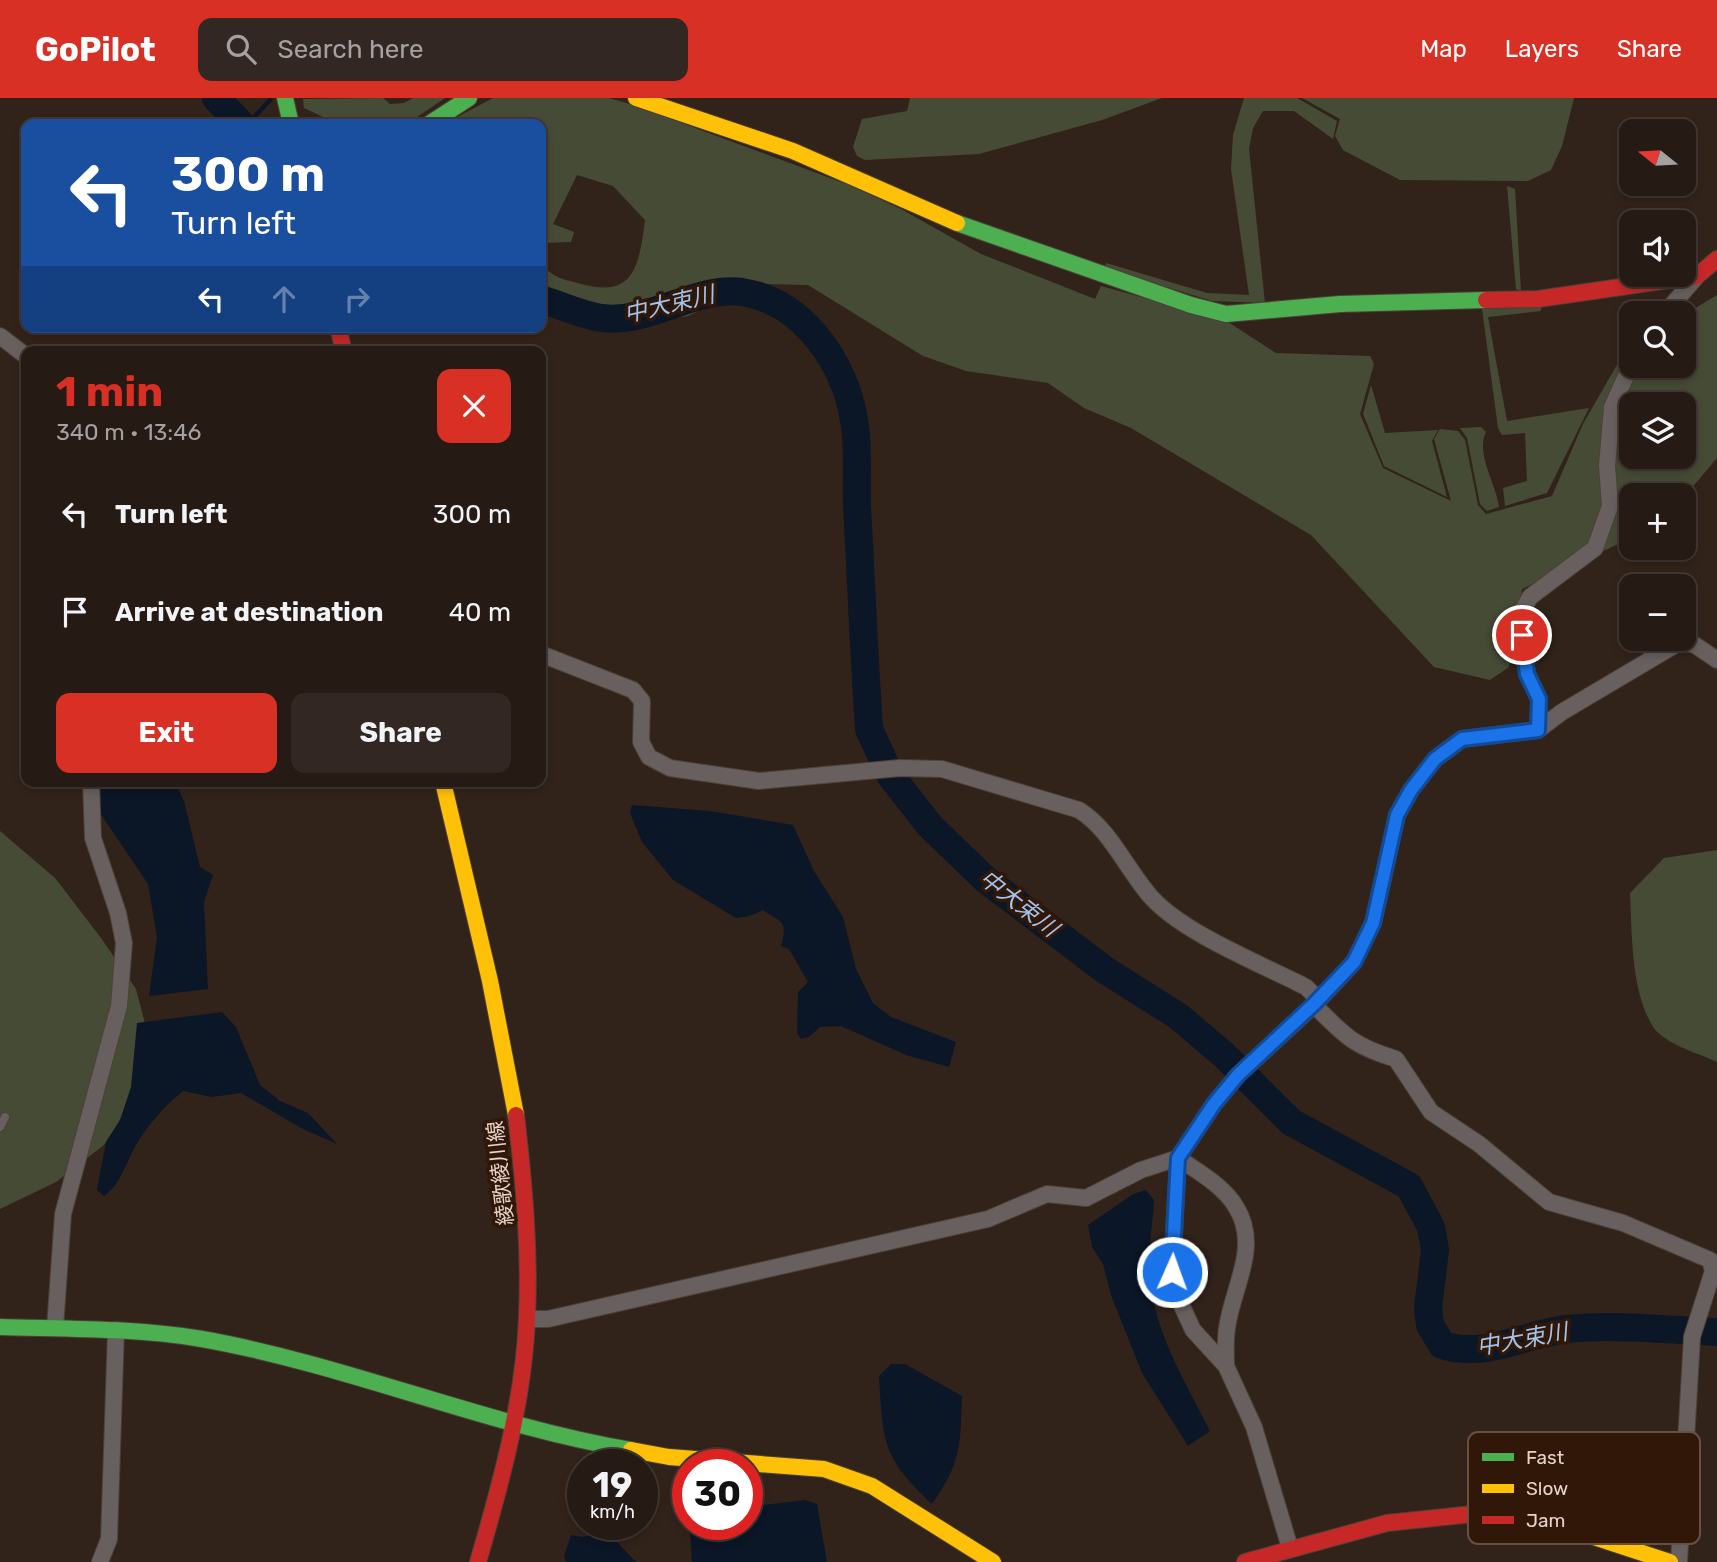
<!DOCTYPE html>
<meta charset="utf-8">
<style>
:root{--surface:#261a14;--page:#322722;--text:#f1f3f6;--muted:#a4a1a0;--line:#423834;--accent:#d93025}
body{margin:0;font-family:Rubik,"Noto Sans JP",sans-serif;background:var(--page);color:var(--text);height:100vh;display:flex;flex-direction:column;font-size:26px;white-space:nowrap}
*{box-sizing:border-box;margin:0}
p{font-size:23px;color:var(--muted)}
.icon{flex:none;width:38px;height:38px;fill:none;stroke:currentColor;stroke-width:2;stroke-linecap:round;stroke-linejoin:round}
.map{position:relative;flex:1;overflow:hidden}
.sheet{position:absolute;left:21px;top:248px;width:525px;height:441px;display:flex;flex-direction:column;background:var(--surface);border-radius:14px;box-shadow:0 4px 10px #0003,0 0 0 2px var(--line)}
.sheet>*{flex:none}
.guide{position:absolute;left:21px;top:21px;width:525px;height:214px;border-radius:14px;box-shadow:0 4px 10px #0003,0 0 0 2px var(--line);background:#1a4fa0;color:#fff;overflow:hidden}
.needle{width:46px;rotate:288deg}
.controls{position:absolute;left:1619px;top:21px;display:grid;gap:14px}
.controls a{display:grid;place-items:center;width:77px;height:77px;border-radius:14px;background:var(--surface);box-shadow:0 4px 10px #0003,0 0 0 2px var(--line);font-size:35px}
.speed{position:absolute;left:567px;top:1351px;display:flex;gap:14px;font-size:35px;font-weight:700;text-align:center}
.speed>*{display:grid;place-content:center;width:91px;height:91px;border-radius:50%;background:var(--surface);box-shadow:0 4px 10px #0003,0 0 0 2px var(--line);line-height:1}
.speed small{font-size:18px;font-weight:400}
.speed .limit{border:10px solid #d22;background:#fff;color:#111}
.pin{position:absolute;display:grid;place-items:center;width:60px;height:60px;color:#fff;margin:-30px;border:4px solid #fff;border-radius:50%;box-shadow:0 2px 7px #0007}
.me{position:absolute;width:77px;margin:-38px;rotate:2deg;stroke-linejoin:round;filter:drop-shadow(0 0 5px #0008)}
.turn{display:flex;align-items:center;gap:24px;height:147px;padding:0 35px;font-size:32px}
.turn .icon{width:91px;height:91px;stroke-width:2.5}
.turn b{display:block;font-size:49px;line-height:60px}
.lanes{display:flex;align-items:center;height:66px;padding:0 35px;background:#0003;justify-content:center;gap:35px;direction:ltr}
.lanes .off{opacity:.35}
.round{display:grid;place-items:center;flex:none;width:74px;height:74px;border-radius:14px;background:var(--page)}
.summary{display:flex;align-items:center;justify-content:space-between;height:119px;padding:0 35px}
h1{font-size:42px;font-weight:700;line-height:52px;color:var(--accent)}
.cta{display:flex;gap:14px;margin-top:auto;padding:14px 35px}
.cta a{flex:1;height:80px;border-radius:14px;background:var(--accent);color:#fff;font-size:28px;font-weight:700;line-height:80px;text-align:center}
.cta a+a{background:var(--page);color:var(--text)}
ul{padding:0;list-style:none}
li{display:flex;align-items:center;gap:21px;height:98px;padding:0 35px}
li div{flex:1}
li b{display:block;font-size:26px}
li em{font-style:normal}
header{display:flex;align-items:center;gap:42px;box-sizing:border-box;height:98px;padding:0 35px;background:var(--accent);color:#fff}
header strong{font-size:33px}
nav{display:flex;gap:38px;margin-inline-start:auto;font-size:24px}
.search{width:490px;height:63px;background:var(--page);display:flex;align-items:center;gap:18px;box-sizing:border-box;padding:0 24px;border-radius:14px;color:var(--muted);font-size:26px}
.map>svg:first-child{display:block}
.green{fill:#464b36;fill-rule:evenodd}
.water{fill:#0b1626}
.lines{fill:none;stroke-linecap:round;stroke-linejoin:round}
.stream{stroke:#0b1626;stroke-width:4.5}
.river{stroke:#0b1626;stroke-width:28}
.lane-casing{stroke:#4d4038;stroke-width:10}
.street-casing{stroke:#4d4038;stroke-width:18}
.fast-casing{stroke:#4d4038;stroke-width:18}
.slow-casing{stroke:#4d4038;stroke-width:18}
.jam-casing{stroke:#4d4038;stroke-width:18}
.lane{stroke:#67605e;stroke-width:8}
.street{stroke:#67605e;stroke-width:16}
.fast{stroke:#4caf50;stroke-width:16}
.slow{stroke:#ffc107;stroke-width:16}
.jam{stroke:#c62828;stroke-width:16}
.route-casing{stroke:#114b97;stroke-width:18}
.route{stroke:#1a73e8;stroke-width:12}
.labels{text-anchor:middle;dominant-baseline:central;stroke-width:7;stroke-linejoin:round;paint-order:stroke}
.street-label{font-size:21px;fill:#e6d4ca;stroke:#311707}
.water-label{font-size:23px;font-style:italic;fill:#a1c3ee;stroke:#311707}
.key{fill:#311707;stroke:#675042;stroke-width:2}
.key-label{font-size:19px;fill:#e6d4ca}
</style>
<header>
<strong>GoPilot</strong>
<div class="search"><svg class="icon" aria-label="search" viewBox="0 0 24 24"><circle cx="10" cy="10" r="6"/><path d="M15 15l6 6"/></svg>Search here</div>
<nav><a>Map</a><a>Layers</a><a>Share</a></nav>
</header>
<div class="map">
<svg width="1717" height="1464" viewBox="0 0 1717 1464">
<rect width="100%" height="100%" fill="#32231a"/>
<g class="green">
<polygon points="383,0 390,6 404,5 413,0 445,0 407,26 338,26 304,10 303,1"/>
<path d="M493 0H609L633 7 849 87 901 111 981 156 1095 201 1101 188 1225 222 1276 255 1370 258 1374 266 1360 316 1383 370 1451 403 1434 341 1440 331 1458 333 1465 342 1478 407 1486 416 1552 398 1583 326 1626 251 1631 248V268H1684V217L1717 197V360L1684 399 1631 397V440L1522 491 1509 569 1490 582 1434 569 1311 437 1131 330 1084 310 1048 285 966 273 923 258 808 187 756 186 688 218 628 228 541 196V165C552 179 561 181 578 185 634 202 639 169 645 122L613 88 577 77 553 126 574 134 571 144 543 145 541 157V26H444ZM1631 306H1684V359H1631Z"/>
<polygon points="910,0 1162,0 1102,22 979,56 865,62 857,58 853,49 862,21 907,13"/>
<polygon points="1244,0 1297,0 1337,23 1333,41 1294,13 1263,13 1253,30 1249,51 1265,205 1212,203 1105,170 1106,165 1207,195 1249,197 1231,71 1233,37"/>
<polygon points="1302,0 1574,0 1562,48 1551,72 1528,83 1400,82 1343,52 1335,38 1340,21"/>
<polygon points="1507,88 1515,91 1521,193 1516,191"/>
<polygon points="1541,209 1541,213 1488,219 1507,323 1589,310 1547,395 1505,408 1503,390 1527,383 1525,335 1502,337 1498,330 1482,211"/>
<polygon points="1371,287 1385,335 1438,332 1432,343 1447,399 1384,368 1363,316"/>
<path d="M1481 329 1486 334C1475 355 1497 388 1499 409L1487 413 1480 406 1467 340 1460 330Z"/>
<polygon points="0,733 55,780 101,840 136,891 149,941 139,993 104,1047 56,1084 0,1111"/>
<path d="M1717 752V964C1698 955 1663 946 1652 927 1631 892 1632 835 1630 795L1664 760Z"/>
</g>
<g class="water">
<polygon points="94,684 175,684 184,703 200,769 213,777 204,804 208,891 149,898 157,839 148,786 100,715"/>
<path d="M632 707 710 713 793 727 814 773 843 819 856 871 873 905 891 919 956 944 949 969 906 957 841 928 820 929 809 939 801 941 797 935 798 894 808 884 789 851 781 848C788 822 782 825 763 812L750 818 736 820 673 782 642 744 630 715Z"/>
<path d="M222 914 236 929 260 987 280 1003 308 1015 337 1046 303 1031 241 995 212 999 183 993C164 1009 149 1025 136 1047 126 1065 121 1086 104 1098L97 1092 106 1044 120 1022 131 989 137 925Z"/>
<path d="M1146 1092 1154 1102C1153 1123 1149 1145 1149 1167 1151 1230 1183 1279 1210 1333L1188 1348 1142 1275 1111 1197 1103 1166 1092 1149 1088 1127 1133 1096Z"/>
<path d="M891 1266H905L962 1298C960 1348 962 1363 932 1406 882 1359 883 1344 879 1278Z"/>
<polygon points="805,1402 817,1406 827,1464 692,1464 690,1433 683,1429 688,1422 688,1426 747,1426 747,1409"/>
<polygon points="599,1436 610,1437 636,1464 566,1464 564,1458 571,1437 582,1439"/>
</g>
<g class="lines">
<polyline class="stream" points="248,26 270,2"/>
<g class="river">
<polyline points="216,0 241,26"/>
<path d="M541 201C560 207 582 217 602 220 650 226 694 188 742 194 803 203 845 265 854 322 859 349 856 380 857 407 861 482 864 556 869 631L890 677 930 728 985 781 1105 872 1178 918 1224 957 1291 1024 1409 1088 1431 1129 1435 1152 1428 1210 1430 1227 1442 1247C1484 1261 1524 1236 1567 1231 1616 1226 1668 1232 1717 1234"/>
</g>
<g class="lane-casing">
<polyline id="lane" points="0,1029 5,1019"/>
</g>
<g class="street-casing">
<g id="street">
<polyline points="1665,215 1697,178"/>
<polyline points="0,238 26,258"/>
<path d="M541 556 633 592 642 603 641 644 649 659 670 670 759 683 900 670 942 671 1079 712C1111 732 1126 771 1151 799 1183 835 1261 866 1306 889L1319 902"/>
<polyline points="1538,632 1562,614 1680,544 1695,547 1717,562"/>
<path d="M1314 907C1345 938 1353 948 1396 961L1431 1014 1479 1046 1549 1104 1623 1125 1710 1162 1713 1173 1692 1239 1679 1464"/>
<path d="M1178 1060C1197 1073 1224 1088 1236 1109 1261 1149 1232 1190 1227 1230 1225 1242 1226 1255 1226 1268"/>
<polyline points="527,1221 548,1221 988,1121 1047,1096 1086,1100 1141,1072 1178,1060"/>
<polyline points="55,1230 63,1116 119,908 124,845 118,815 93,740 91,684"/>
<polyline points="1290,1450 1254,1329 1226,1268 1193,1232 1180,1204 1172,1174 1178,1060 1214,1006 1238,977 1314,907 1354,864 1373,825 1397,717 1411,692 1435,661 1462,641 1538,632 1539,601 1527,576 1520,517 1530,499 1595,450 1610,408 1607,368 1612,309 1631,267"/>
<polyline points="100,1464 109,1441 116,1232"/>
</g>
</g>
<g class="fast-casing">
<g id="fast">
<polyline points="285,0 291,26"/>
<polyline points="429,26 469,0"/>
<polyline points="957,125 1191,207 1226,216 1340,206 1486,202"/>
<path d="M0 1229C67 1231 136 1230 202 1241 348 1267 485 1327 631 1352"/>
</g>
</g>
<g class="slow-casing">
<g id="slow">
<polyline points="636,0 793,53 957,125"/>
<polyline points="443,684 490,883 516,1017"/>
<polyline points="631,1352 669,1359 824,1371 872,1388 993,1464"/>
<polyline points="1473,1416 1551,1425 1670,1464"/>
</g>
</g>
<g class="jam-casing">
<g id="jam">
<polyline points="1486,202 1538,201 1697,178 1717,161"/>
<polyline points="338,229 344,254"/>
<path d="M478 1464C501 1385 524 1302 527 1219 530 1151 524 1085 516 1017"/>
<polyline points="1245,1464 1387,1425 1473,1416"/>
</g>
</g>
<use href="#lane" class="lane"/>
<use href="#street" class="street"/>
<use href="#fast" class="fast"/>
<use href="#slow" class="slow"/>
<use href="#jam" class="jam"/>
</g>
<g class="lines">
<g class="route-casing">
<polyline id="route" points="1172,1174 1178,1060 1214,1006 1238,977 1314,906 1354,864 1373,825 1397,717 1411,692 1435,661 1462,641 1538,632 1539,601 1527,576 1522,537"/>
</g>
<use href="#route" class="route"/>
</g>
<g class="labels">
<g class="street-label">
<text transform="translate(500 1075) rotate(-96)">綾歌綾川線</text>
</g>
<g class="water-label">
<text transform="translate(669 206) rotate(-13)">中大束川</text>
<text transform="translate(1019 805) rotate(38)">中大束川</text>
<text transform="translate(1522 1241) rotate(-10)">中大束川</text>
</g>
</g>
<rect x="1468" y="1334" width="232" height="112" rx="10" class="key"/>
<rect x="1482" y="1355" width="32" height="8" fill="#4caf50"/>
<rect x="1482" y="1386" width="32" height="9" fill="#ffc107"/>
<rect x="1482" y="1418" width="32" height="8" fill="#c62828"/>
<g class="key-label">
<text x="1526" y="1366">Fast</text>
<text x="1526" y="1397">Slow</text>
<text x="1526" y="1429">Jam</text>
</g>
</svg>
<div class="controls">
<a><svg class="needle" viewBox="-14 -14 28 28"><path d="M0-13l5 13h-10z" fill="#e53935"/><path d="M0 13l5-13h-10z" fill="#a4a1a0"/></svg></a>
<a><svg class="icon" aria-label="sound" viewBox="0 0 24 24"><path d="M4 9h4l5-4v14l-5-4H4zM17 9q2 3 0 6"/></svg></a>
<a><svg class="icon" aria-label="search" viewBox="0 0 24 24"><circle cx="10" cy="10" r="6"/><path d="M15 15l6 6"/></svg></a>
<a><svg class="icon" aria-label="layers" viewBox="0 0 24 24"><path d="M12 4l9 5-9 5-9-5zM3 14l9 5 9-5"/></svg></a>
<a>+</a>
<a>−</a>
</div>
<div class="speed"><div>19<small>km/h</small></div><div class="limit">30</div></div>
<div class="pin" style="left:1522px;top:537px;background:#d93025"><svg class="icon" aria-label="arrive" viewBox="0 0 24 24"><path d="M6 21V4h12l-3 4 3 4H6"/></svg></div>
<svg class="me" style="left:1172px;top:1174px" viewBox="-20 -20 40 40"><circle r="17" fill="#1a73e8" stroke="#fff" stroke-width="3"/><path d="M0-11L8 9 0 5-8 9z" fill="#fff"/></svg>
<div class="guide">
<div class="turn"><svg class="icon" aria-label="left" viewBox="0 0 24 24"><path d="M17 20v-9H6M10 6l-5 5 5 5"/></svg><div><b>300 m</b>Turn left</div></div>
<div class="lanes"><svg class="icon" aria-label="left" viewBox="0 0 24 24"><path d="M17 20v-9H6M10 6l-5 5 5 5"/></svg><svg class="icon off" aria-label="ahead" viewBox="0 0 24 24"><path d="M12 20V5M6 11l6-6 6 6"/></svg><svg class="icon off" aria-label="right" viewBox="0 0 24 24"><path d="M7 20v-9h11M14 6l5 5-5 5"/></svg></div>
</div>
<section class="sheet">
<div class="summary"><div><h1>1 min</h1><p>340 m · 13:46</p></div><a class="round" style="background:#d93025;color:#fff"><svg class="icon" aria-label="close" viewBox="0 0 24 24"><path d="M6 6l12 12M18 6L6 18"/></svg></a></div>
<ul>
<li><svg class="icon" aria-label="left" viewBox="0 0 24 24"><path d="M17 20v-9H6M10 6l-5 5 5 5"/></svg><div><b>Turn left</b></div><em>300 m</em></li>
<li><svg class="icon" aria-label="arrive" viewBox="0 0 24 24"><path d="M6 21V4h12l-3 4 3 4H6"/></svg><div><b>Arrive at destination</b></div><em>40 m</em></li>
</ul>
<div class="cta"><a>Exit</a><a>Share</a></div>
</section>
</div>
